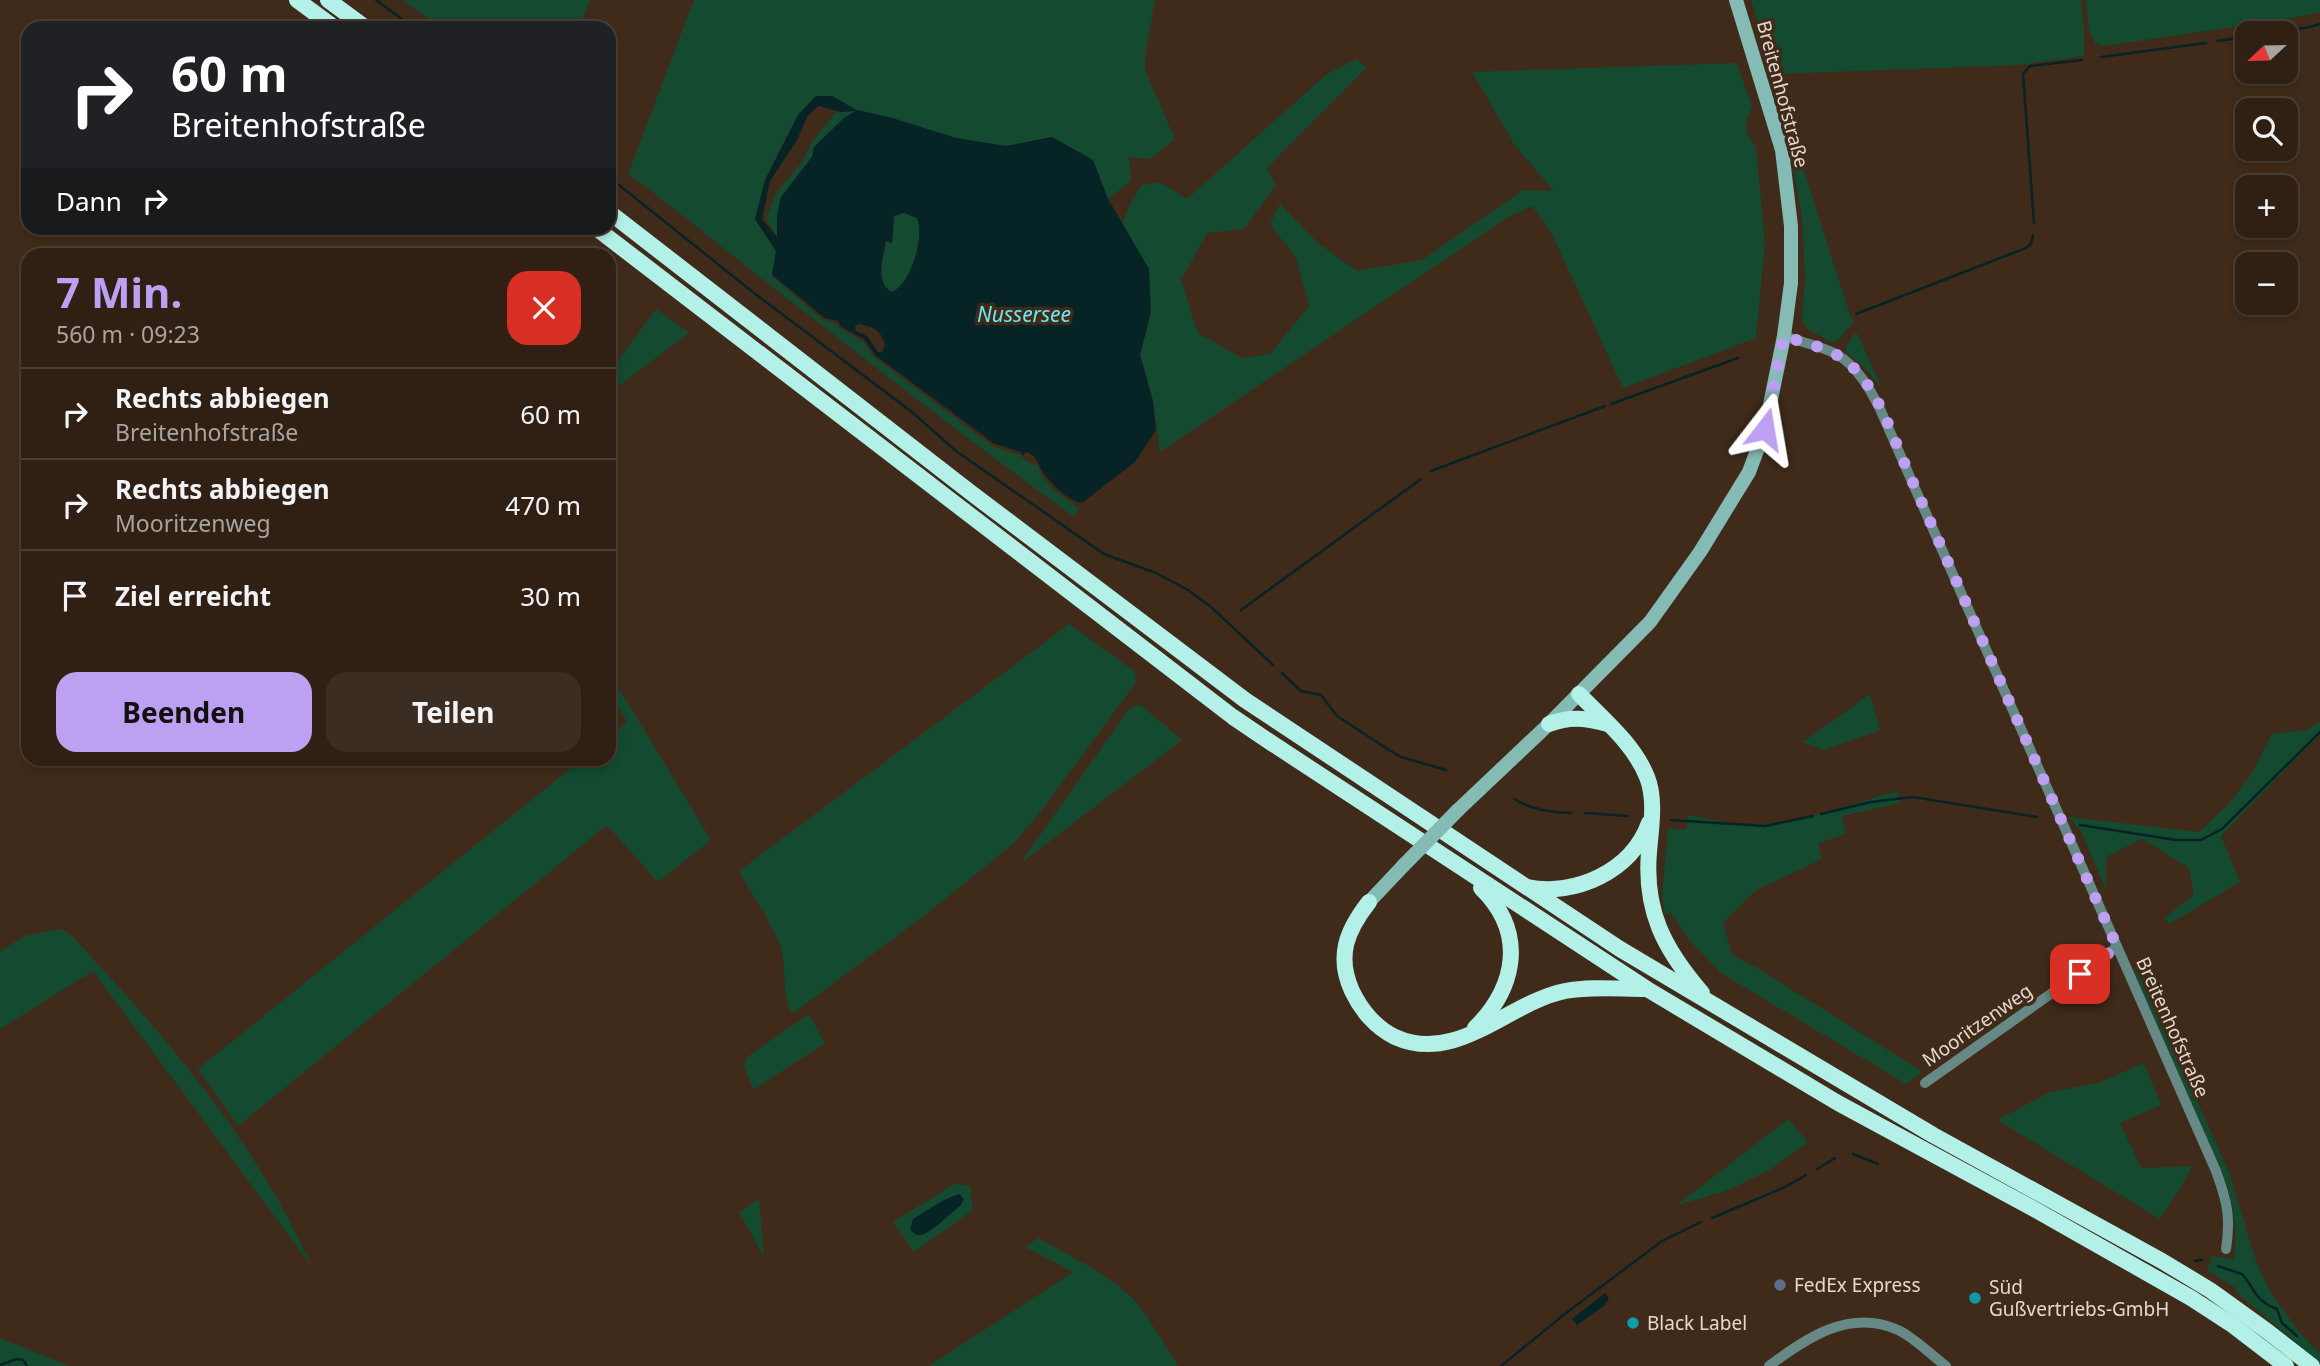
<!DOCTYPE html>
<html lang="de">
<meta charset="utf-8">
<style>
:root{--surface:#302014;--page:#3c2d22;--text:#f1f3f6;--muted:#a8a3a0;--line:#4b3e34;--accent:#bca0f2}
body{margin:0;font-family:"Noto Sans",sans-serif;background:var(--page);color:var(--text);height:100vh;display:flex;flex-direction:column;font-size:26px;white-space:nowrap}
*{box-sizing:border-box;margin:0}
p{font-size:23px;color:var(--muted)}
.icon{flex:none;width:38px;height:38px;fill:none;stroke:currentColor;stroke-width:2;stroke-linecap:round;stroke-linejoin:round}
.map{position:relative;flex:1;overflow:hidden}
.panel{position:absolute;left:21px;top:248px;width:595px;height:518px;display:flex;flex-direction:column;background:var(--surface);border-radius:21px;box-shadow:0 4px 10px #0003,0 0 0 2px var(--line)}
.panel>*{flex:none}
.banner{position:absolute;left:21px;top:21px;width:595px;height:214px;border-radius:21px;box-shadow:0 4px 10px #0003,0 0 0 2px var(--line);background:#202124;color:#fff;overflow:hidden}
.needle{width:46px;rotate:248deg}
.tools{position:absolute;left:2235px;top:21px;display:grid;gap:14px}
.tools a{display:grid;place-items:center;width:63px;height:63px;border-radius:14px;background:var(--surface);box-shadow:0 4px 10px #0003,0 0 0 2px var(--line);font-size:35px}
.pin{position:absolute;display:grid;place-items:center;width:60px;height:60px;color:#fff;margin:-30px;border-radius:14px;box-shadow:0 4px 10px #0006}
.me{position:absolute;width:77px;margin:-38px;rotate:14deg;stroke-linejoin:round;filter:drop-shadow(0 0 5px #0008)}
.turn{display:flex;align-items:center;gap:24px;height:147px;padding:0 35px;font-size:32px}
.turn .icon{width:91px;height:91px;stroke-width:2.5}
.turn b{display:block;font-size:49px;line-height:60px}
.then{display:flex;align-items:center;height:66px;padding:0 35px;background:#0003;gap:14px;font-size:26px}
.round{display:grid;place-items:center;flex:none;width:74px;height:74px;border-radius:21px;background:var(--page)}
.headline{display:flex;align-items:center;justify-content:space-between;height:119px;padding:0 35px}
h1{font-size:42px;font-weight:700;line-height:52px;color:var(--accent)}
.button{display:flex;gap:14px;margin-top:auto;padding:14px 35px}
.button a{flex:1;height:80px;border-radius:21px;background:var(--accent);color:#111;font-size:28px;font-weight:700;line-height:80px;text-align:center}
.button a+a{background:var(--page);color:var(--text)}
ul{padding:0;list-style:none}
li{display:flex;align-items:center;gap:21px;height:91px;padding:0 35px;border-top:2px solid var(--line)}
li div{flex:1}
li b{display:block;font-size:26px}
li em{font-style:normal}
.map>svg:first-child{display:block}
.green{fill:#134a30;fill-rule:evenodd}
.water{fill:#062326;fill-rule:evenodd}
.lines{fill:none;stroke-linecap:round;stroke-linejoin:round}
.stream{stroke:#062326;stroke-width:2.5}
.minor{stroke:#678985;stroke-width:10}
.secondary{stroke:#84bbb5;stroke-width:14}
.trunk{stroke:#b3f0e8;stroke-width:16}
.secondary-bridge{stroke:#84bbb5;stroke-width:14}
.route{stroke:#bca0f2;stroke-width:12;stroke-dasharray:0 21.6}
.service-dot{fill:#5c6f8a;stroke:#402b1a;stroke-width:2.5}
.culture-dot{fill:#0f9aa8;stroke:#402b1a;stroke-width:2.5}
.labels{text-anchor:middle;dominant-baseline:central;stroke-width:7;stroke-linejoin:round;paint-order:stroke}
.street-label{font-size:19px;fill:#e5d8cd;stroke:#402b1a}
.poi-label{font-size:19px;fill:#e5d8cd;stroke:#402b1a;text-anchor:start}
.water-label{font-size:21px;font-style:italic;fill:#67e9f6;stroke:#402b1a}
</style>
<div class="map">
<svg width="2320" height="1366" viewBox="0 0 2320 1366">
<rect width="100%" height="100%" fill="#402b1a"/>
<g class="green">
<polygon points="403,0 590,0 579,28 441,28"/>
<path d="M694 0H1155L1145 58V70L1175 139 1150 159 1129 157 1131 181 1108 199 1093 160 1052 137 1006 147 956 138 889 117 812 157 781 197 777 216 778 238 766 219 776 193 802 162 812 142 835 113 856 110 832 96H816L798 115 765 180 755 219 776 251 772 276 823 320 836 324 839 328 863 342 874 357 992 446 1019 455 1028 462 1038 465C1042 484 1063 497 1078 508L1074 517C969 441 868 361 766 282 720 246 675 208 628 174Z"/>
<polygon points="1751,0 2081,0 2084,31 2084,56 2018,65 1775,74"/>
<polygon points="2086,0 2320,0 2320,12 2287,19 2104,46 2095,43 2089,31"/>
<polygon points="1356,59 1367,67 1267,168 1276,185 1244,229 1207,233 1181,280 1198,333 1242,358 1270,354 1309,306 1296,258 1270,224 1280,204 1319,244 1357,271 1422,260 1523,190 1554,191 1514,144 1472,72 1737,63 1752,106 1746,121 1747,133 1756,147 1765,243 1756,338 1623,388 1551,232 1532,206 1508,217 1160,452 1153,401 1140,354 1151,312 1122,223 1131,202 1142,185 1160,182 1187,199 1327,74"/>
<polygon points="1792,133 1850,315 1854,321 1839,339 1833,343 1806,328 1802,320 1805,274 1802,217 1787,135"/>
<path d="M904 213 917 217C925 236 911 286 891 292 875 282 883 257 886 241L891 243 894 216Z"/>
<polygon points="656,309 689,333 609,393 609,373"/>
<polygon points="1856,331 1882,389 1862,365 1846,352 1846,347"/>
<path d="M1069 624 1134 671 1136 675 1135 684 1041 811 1013 844 929 912 795 1012H791C783 1003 786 964 781 948 774 926 751 893 739 871Z"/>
<polygon points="609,672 711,840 658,882 607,825 238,1126 198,1069 581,760 609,760 609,737 627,722 609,691"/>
<polygon points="1870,694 1880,730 1824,750 1803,742"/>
<polygon points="1137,705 1142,706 1182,740 1020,864 1128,710"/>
<polygon points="2320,722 2320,734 2221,836 2240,882 2169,924 2165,918 2194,894 2189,868 2142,839 2106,857 2106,890 2082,833 2069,817 2199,832 2228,805 2252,773 2272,734 2307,730"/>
<path d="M1897 791 1900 803 1842 816 1846 834 1818 843 1822 859 1755 891 1723 923 1732 955 1759 969 1923 1072 1906 1084 1721 973 1690 941 1671 913 1665 915 1662 895 1668 828 1686 830 1688 815C1705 818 1724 823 1742 824 1787 827 1852 804 1897 791Z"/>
<path d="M59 929 68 932C163 1032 256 1141 312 1267L93 971 0 1029V952L24 936Z"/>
<path d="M2133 970 2152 980 2158 1012 2230 1175 2253 1252 2261 1273 2273 1296 2300 1333 2320 1354V1363L2235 1291 2236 1288 2207 1270 2211 1261 2210 1256 2234 1259C2238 1229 2234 1206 2224 1177Z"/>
<polygon points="809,1014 825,1043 753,1090 744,1066 747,1057"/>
<polygon points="2144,1063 2161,1105 2120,1123 2141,1168 2192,1166 2187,1177 2160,1219 1997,1120 2050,1092 2098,1083"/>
<polygon points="1788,1119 1808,1142 1768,1171 1726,1191 1677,1205"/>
<path d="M956 1183 970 1186 973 1210 914 1252 893 1222ZM944 1200 961 1205 928 1232 913 1219Z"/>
<polygon points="759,1199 764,1257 739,1212"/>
<path d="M1038 1238C1070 1256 1107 1273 1133 1299 1151 1319 1164 1344 1178 1366H929L1073 1272 1025 1247Z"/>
<polygon points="0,1338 62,1363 69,1366 0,1366"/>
</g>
<g class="water">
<path d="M816 96H832L857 110 889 117 956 138 1006 146 1052 137 1093 160 1108 199 1149 269 1151 312 1140 355 1153 401 1156 430 1135 462 1082 503C1069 502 1050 483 1043 472 1037 463 1038 456 1026 452L1023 456 1020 452 993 443 875 355 864 339 841 327 838 321 825 318 772 275 776 251 755 219 765 180 798 115ZM819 106 841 112 855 111 844 118 814 147 812 157 781 197 777 216V237L762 219 770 181 797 140 808 115ZM904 213 917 218C925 236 911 286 891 292 875 282 883 257 886 241L892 243 894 216ZM859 324C873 327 881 329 885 345L882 352H878L867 336 856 331 855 326Z"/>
<path d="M959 1194 964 1199 961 1205C952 1212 931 1233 921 1235 915 1235 914 1233 910 1229L913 1219 944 1200Z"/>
<polygon points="1605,1293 1609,1298 1604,1306 1577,1325 1572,1319"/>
</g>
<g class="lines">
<g class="stream">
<polyline points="376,0 414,28"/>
<polyline points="2271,33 2310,27 2320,24"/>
<polyline points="2217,41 2247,37"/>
<polyline points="2101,57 2206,43"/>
<polyline points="609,177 754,293 912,412 956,451 1104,554 1156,573 1188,590 1210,606 1273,665"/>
<polyline points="2034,223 2023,74 2030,66 2082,60"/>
<polyline points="1856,314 2026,248 2031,244 2033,235"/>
<polyline points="1611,404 1738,358"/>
<polyline points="1431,471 1605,406"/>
<polyline points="1241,610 1421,479"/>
<polyline points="1282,673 1301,691 1321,695 1337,716 1389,750 1401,757 1446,770"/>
<path d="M1514 799C1533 810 1549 812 1571 813"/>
<polyline points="1585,813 1628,816"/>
<polyline points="1821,814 1871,802 1913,797 2037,817"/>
<polyline points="1671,820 1765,826 1813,816"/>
<polyline points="2080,825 2176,840 2201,840 2222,829 2320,732"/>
<polyline points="1853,1154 1878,1164"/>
<polyline points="1817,1169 1835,1158"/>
<polyline points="1712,1218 1783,1188 1806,1175"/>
<polyline points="2195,1261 2202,1260"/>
<path d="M2218 1266 2242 1274C2256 1290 2254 1300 2277 1309L2282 1323 2297 1336"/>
<polyline points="0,1365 17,1359 23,1360 27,1366"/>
<polyline points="1501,1366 1566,1313 1662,1241 1701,1222"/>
</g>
<g class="minor">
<path d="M1784 336C1801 342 1821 346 1836 354 1857 366 1870 389 1880 409L2216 1171C2227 1201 2231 1217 2226 1249"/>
<polyline points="1925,1083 2117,947"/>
<path d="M1769 1366C1806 1338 1850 1308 1898 1330 1915 1338 1931 1355 1946 1366"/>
</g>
<g class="secondary">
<polyline points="1458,810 1549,724 1650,622 1700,552 1749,472 1765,429 1784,336 1791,283 1791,226 1782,150 1736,0"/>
<polyline points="1369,902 1403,866"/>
</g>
<g class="trunk">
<polyline points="297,0 335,28"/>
<polyline points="328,0 366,28"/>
<polyline points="609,212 970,492 1245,700 1620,949 1933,1135 2162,1261 2210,1290 2267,1331 2312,1366"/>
<polyline points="596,228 1233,717 1273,744 1647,989 1838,1103 2034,1209 2191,1298 2231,1324 2286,1366"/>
<path d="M1579 694C1603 719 1634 744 1647 777 1656 799 1651 828 1649 852 1644 911 1664 949 1702 993"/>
<path d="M1549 724C1570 716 1587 718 1608 724"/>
<path d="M1527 887C1575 897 1632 871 1649 823"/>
<path d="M1369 902C1347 930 1336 956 1352 991 1361 1010 1376 1028 1395 1037 1457 1065 1507 1003 1565 991 1591 986 1619 989 1646 989"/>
<path d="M1475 1028C1517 986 1526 932 1481 888"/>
</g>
<polyline class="secondary-bridge" points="1403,866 1458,810"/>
</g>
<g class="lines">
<path class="route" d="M1765 429 1784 336C1801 342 1820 346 1835 354 1873 374 1888 426 1904 462L2117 947 2080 974"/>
</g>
<circle class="service-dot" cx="1780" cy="1285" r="7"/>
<g class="culture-dot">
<circle cx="1975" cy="1298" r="7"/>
<circle cx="1633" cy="1323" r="7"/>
</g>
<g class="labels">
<g class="street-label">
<text transform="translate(1783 94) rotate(75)">Breitenhofstraße</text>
<text transform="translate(1977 1025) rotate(-35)">Mooritzenweg</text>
<text transform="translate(2173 1027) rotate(66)">Breitenhofstraße</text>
</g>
<g class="poi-label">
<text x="1794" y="1285">FedEx Express</text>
<text x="1989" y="1287">Süd<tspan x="1989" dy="22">Gußvertriebs-GmbH</tspan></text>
<text x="1647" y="1323">Black Label</text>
</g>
<g class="water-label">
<text x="1024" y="314">Nussersee</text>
</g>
</g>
</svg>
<div class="tools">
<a><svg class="needle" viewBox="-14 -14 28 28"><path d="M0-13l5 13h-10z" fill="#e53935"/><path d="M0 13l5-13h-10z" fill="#a8a3a0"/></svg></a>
<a><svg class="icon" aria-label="search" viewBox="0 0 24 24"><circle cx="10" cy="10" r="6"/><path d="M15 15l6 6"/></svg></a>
<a>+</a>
<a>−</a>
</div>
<div class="pin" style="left:2080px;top:974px;background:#d93025"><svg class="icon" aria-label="arrive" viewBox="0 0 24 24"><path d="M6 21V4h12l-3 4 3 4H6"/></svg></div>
<svg class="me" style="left:1765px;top:429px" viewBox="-20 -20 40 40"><path d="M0-17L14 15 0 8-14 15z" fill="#bca0f2" stroke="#fff" stroke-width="4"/></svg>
<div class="banner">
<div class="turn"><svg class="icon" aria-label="right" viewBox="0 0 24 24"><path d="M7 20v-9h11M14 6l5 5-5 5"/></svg><div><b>60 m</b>Breitenhofstraße</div></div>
<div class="then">Dann<svg class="icon" aria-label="right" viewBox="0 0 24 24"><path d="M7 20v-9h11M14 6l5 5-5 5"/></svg></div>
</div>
<section class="panel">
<div class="headline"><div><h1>7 Min.</h1><p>560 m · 09:23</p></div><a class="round" style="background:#d93025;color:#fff"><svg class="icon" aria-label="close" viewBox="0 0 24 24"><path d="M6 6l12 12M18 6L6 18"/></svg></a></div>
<ul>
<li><svg class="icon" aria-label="right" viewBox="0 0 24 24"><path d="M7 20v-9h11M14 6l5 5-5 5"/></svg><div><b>Rechts abbiegen</b><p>Breitenhofstraße</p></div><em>60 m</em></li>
<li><svg class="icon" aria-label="right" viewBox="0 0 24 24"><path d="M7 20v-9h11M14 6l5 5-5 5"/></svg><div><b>Rechts abbiegen</b><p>Mooritzenweg</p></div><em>470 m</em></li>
<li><svg class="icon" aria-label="arrive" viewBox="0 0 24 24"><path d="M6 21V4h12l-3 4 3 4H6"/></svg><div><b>Ziel erreicht</b></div><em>30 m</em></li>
</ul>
<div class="button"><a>Beenden</a><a>Teilen</a></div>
</section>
</div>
